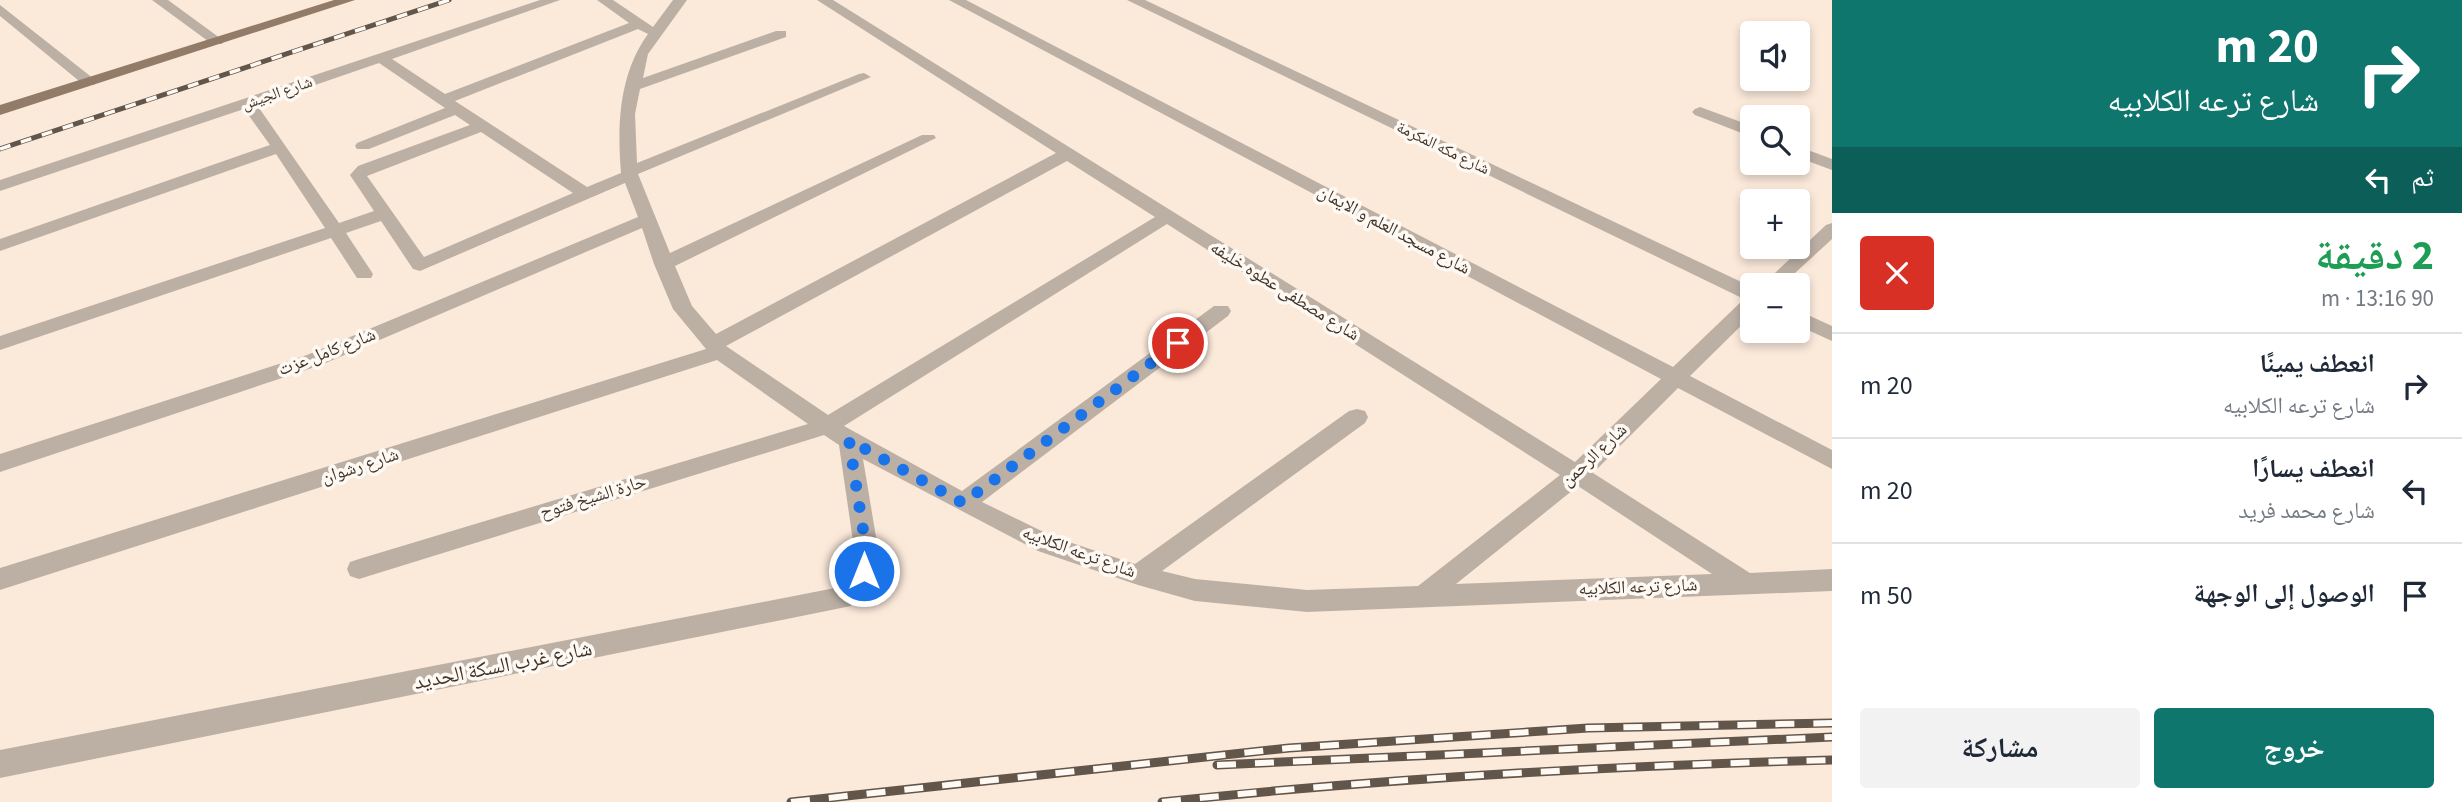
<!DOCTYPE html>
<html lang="ar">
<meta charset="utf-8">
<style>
:root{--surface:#fff;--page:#f2f2f3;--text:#1f2937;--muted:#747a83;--line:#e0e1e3;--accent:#0f766e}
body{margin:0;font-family:"Source Sans 3","Noto Naskh Arabic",sans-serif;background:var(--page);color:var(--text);direction:rtl;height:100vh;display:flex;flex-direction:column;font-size:26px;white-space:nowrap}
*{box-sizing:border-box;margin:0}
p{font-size:23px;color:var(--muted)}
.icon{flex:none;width:38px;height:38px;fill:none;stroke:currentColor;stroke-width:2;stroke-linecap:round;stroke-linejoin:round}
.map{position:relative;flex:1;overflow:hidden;direction:ltr}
.panel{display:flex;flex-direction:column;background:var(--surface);width:630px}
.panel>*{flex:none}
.top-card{background:#0f766e;color:#fff;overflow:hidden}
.fabs{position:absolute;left:1740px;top:21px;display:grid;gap:14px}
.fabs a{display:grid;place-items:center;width:70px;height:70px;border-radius:7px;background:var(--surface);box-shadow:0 4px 10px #0003;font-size:35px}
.pin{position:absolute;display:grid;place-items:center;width:60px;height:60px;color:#fff;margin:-30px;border:4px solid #fff;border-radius:50%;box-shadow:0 2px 7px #0007}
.me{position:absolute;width:77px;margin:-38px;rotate:0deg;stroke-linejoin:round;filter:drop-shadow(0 0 5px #0008)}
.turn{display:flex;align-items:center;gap:24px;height:147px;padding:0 28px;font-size:32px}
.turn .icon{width:91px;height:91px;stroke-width:2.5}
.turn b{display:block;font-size:49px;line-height:60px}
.then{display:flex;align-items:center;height:66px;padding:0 28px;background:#0003;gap:14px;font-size:26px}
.round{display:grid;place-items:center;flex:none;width:74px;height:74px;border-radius:7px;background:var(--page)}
.overview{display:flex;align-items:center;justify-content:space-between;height:119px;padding:0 28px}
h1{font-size:42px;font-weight:700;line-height:52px;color:#1e9e55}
.action{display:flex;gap:14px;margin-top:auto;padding:14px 28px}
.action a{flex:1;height:80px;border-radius:7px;background:var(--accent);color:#fff;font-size:28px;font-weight:700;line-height:80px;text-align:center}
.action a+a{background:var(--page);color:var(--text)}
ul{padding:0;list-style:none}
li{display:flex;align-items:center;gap:21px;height:105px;padding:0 28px;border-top:2px solid var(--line)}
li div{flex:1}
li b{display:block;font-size:26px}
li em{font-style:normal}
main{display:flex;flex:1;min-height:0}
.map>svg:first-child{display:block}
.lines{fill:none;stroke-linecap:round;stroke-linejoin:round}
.minor{fill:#bcb0a5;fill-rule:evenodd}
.primary{fill:#927c69;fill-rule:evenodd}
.rail-far1-casing{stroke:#62564b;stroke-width:5}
.rail-casing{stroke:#62564b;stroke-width:9}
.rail-far1{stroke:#fff9f4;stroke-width:3.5;stroke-dasharray:11;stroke-linecap:butt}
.rail{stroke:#fff9f4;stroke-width:6;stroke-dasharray:19;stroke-linecap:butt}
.route{stroke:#1a73e8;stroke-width:12;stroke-dasharray:0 21.6}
.labels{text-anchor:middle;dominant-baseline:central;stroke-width:7;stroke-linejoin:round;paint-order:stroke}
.far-street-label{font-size:16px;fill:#3f342a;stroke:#fff9f4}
.street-label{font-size:18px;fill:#3f342a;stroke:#fff9f4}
.near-street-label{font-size:21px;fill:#3f342a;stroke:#fff9f4}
</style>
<main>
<section class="panel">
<div class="top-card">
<div class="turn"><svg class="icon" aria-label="right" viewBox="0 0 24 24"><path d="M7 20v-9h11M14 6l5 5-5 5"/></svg><div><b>20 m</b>شارع ترعه الكلابيه</div></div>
<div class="then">ثم<svg class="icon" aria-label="left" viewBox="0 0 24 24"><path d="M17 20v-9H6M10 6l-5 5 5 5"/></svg></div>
</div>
<div class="overview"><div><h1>2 دقيقة</h1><p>90 m · 13:16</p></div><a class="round" style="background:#d93025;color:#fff"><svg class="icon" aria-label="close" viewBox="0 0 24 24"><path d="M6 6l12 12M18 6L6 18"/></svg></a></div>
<ul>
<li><svg class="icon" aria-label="right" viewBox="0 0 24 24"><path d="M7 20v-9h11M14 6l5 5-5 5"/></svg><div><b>انعطف يمينًا</b><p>شارع ترعه الكلابيه</p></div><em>20 m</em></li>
<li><svg class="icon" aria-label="left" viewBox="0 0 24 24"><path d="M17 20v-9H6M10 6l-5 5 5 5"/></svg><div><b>انعطف يسارًا</b><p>شارع محمد فريد</p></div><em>20 m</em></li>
<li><svg class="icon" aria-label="arrive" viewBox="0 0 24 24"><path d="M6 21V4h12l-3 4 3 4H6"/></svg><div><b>الوصول إلى الوجهة</b></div><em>50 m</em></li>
</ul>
<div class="action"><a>خروج</a><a>مشاركة</a></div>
</section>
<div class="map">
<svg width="1832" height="802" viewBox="0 0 1832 802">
<rect width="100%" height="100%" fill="#fbe9da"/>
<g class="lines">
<g class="minor">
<polygon points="152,0 168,0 224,41 222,44 212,44"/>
<path d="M540 0H560L392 59 445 94 629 23 597 0H613L653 27 673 0H687L648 54 643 78 776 31H786V37L640 89 635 114 637 163 859 74 864 73 871 77 638 174 670 253 922 135H934L936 138 675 266 692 306 716 334 1056 153 817 0H833L1575 462 1661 379 949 0H966L1673 367 1744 299 1127 0H1145L1752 287V315L1690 376 1832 450V469L1678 388 1593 473 1750 573 1832 569V591L1307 612 1195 601 1138 585 1038 551 863 459 879 555 868 586 851 606 0 778V750L835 588 850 571 855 555 839 445 824 435 359 579 350 576 347 569 350 562 359 559 808 424 717 360 0 590V568L706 349 673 309 654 264 642 228 321 365 0 472V454L307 355 638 217 625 183 420 271 413 269 381 221 346 233 373 274 371 278H357L331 238 0 350V336L325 228 276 154 0 251V239L270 145 244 109 0 191V180ZM638 29 648 34C619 74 617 125 621 173L587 187 455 101ZM379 63 445 108 357 143 355 146 357 149H369L455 115 470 125 358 166 350 175 374 211 339 223 257 105ZM481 132 573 193 424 257 367 176ZM1067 161 1155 217 828 415 726 346ZM1167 224 1560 475 1418 586 1307 590 1195 579 1162 571 1365 423 1368 417 1365 411 1357 409 1349 411 1135 564 1054 537 982 502 1228 316 1231 311 1228 306H1214L962 491 844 426ZM1578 486 1712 574 1456 584Z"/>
<polygon points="0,5 94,79 96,82 94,85 84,85 0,16"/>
<polygon points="1700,107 1752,126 1752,137 1695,115 1692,112 1695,109"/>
<polygon points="1797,146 1832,159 1832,170 1797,157"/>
<polygon points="1832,223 1832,239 1782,285 1762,285 1826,225"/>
<polygon points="1797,310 1832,326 1832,341 1797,325"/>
</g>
<polygon class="primary" points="334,0 355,0 0,115 0,105"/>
<g class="rail-far1-casing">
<polyline id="rail-far1" points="0,149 449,0"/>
</g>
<g class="rail-casing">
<g id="rail">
<polyline points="1217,765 1832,737"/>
<polyline points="791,802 1289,748 1588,728 1832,723"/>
<path d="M1162 802C1385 778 1608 766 1832 760"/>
</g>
</g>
<use href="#rail-far1" class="rail-far1"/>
<use href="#rail" class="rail"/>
</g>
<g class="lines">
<polyline class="route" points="864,571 867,555 849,440 963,503 1178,343"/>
</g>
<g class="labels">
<g class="far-street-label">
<text transform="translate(277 93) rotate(-19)">شارع الجيش</text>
<text transform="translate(1443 148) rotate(26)">شارع مكه المكرمة</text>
</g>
<g class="street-label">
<text transform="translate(1394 230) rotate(28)">شارع مسجد العلم و الايمان</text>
<text transform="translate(1285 291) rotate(32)">شارع مصطفى عطوه خليفه</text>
<text transform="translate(327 352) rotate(-21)">شارع كامل عزت</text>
<text transform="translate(1594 455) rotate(-43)">شارع الرحمن</text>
<text transform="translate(360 466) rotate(-18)">شارع رشوان</text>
<text transform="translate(593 497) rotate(-17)">حارة الشيخ فتوح</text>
<text transform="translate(1079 552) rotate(20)">شارع ترعه الكلابيه</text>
<text transform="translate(1638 587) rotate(-2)">شارع ترعه الكلابيه</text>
</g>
<g class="near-street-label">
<text transform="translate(503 665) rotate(-11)">شارع غرب السكة الحديد</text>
</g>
</g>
</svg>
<div class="fabs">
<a><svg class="icon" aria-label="sound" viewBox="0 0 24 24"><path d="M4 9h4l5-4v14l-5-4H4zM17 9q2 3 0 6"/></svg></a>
<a><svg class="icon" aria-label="search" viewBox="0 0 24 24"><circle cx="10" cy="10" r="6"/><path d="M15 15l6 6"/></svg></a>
<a>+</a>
<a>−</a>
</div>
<div class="pin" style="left:1178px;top:343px;background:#d93025"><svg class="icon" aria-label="arrive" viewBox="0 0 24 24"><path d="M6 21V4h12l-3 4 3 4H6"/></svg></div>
<svg class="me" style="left:864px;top:571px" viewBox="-20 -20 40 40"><circle r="17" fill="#1a73e8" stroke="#fff" stroke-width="3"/><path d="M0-11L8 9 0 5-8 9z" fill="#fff"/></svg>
</div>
</main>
